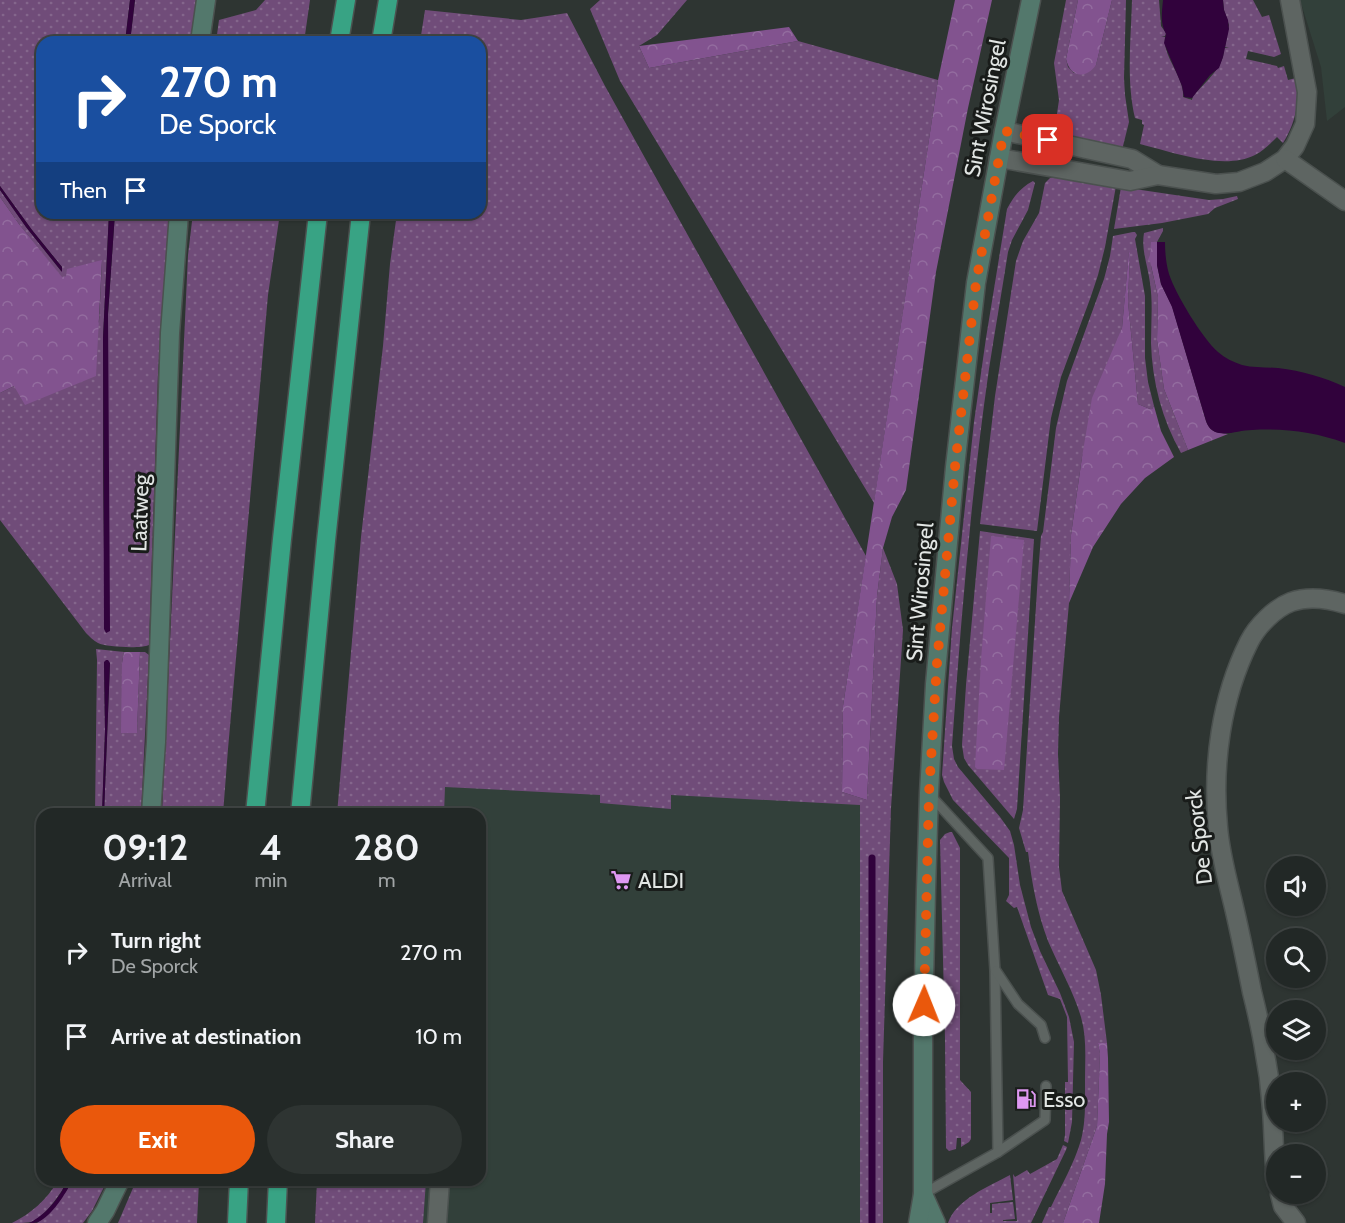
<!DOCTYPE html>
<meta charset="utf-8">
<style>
:root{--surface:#222826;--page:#2e3432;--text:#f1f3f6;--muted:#a2a6a7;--line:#3f4443;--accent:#ea580c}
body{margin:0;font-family:Cabin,sans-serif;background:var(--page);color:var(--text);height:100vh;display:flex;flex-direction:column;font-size:22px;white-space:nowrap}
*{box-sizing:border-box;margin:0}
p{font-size:20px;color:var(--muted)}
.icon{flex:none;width:33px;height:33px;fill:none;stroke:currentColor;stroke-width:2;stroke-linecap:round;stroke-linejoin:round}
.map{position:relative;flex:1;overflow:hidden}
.details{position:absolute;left:36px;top:808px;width:450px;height:378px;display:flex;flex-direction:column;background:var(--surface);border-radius:18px;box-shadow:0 2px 4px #0004,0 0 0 2px var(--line)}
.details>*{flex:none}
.hud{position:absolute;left:36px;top:36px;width:450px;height:183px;border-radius:18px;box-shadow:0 2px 4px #0004,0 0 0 2px var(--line);background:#1a4fa0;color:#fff;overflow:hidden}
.buttons{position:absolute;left:1266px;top:856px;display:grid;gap:12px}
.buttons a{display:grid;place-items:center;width:60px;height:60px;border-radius:50%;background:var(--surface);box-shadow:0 2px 4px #0004,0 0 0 2px var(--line);font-size:30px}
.pin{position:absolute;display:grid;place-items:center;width:51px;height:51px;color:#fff;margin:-26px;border-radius:12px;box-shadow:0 3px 9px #0006}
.me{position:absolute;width:66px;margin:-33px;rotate:1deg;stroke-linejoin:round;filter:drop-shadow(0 0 4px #0008)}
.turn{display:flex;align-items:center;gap:21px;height:126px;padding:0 24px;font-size:27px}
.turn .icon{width:78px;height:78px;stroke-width:2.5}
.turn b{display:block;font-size:42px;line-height:51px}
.then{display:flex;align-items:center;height:57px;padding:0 24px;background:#0003;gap:12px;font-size:22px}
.eta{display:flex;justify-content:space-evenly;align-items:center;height:102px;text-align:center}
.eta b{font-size:36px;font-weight:700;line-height:42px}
.button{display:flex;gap:12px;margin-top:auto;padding:12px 24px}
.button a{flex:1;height:69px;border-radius:36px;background:var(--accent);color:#fff;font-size:24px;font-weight:700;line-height:69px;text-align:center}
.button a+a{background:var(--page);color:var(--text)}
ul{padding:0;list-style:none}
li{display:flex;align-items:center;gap:18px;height:84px;padding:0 24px}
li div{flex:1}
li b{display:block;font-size:22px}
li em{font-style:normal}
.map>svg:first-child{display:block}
.built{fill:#32403a}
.grass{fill:url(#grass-dots)}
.forest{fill:url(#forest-crowns)}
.water{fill:#31023c}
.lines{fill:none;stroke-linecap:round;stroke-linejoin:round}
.stream{stroke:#31023c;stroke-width:7}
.lane-casing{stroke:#4b514f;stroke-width:12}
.street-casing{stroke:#4b514f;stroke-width:21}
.secondary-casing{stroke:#4b514f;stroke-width:21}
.highway-casing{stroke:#4b514f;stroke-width:21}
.lane{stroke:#5e6562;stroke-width:9}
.street{stroke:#5e6562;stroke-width:18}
.secondary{stroke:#53786c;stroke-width:18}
.highway{stroke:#38a384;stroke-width:18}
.route{stroke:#ea580c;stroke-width:10;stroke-dasharray:0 18}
.labels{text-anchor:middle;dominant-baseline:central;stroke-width:6;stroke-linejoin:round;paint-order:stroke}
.street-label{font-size:22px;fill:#e2e6e4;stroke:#191c1a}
.poi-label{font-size:22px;fill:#e2e6e4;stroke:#191c1a;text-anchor:start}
</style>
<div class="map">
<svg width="1345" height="1223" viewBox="0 0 1345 1223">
<defs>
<pattern id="grass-dots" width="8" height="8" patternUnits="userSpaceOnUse" patternTransform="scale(1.5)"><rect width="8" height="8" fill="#704c79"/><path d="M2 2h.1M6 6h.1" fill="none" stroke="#84668c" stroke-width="1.8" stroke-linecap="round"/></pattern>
<pattern id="forest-crowns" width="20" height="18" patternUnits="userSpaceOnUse" patternTransform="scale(1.5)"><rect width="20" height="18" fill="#82538f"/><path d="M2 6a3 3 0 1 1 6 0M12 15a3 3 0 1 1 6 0" fill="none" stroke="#936c9f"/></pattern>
</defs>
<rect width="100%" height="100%" fill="#2e3532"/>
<g class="built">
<polygon points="1300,0 1345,0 1345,107 1327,121 1321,67"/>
<polygon points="448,673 860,803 860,1223 409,1223 412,1181 480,1180 480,814 438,814"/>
</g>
<g class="grass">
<path d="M0 0H130L125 42H42V213H109L103 338V474L105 632 108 314 115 213H169L158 373 149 645C141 649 106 647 98 643 94 641 89 636 86 633L0 520V393L14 386 99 322 102 261 68 273 66 276 62 278 19 224 0 197V190L26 227 61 271 62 267 32 230 0 186Z"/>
<polygon points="135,0 196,0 190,42 130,42"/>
<polygon points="265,0 310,0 304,42 216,42 219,20 256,10"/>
<polygon points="600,0 687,0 657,35 639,46 649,68 798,41 938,80 874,503 620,81 590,9"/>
<polygon points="1066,0 1078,0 1066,59 1068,67 1074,73 1096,65 1112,0 1126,0 1124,78 1125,95 1129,122 1122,150 1063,137 1058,133 1055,127 1059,100 1054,63"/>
<path d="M1132 0H1159L1161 26 1166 33 1165 36H1161L1165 37C1162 56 1185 78 1183 97L1192 100 1193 96C1201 87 1217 72 1221 62 1223 58 1224 53 1224 48H1229L1225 47 1229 25 1224 10 1223 0H1253L1262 17 1269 15 1281 54 1274 57 1248 51 1246 59 1277 66 1278 68 1284 66 1288 80 1296 78C1300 101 1296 122 1283 143L1277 137C1270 144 1263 151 1255 155 1224 171 1172 152 1140 144L1144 125 1142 124V120L1135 118C1126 80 1131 39 1132 0Z"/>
<polygon points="425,10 521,20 567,13 605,86 866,556 843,706 842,792 867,800 877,596 883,548 897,584 903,630 891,808 883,1062 883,1223 860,1223 860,805 671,795 671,809 600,803 600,795 445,787 444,814 337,814 361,537 383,346 390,264 397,213 480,213 480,42 420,42"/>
<polygon points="1056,177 1116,186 1105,247 1098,275 1090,299 1061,377 1051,418 1037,531 980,524 995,396 1016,261 1023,241 1039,213 1045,183 1050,178"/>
<path d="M1033 181 1035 183 1028 210 1012 240 1008 252C1002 291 995 330 989 369 971 494 961 620 952 746L954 759 958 767 1000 817 1010 831 1014 845 1020 885 1031 927 1040 951 1060 993 1069 1017 1074 1042 1072 1122 1068 1143 1064 1141 1065 1135V1082H1068L1067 1017 1060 999 1048 995 1017 907 1014 908 1006 901 1009 895V858L953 800 944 782 942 775 952 628 974 422 986 338 1007 209C1014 196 1020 188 1033 181Z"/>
<polygon points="1121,187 1209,200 1223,199 1237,196 1238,199 1215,208 1208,214 1162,223 1114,229"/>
<polygon points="193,213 280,213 268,295 228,749 223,814 162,814 188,255"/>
<path d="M1163 228V231L1157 242H1151V266L1158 297 1157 340 1164 389 1188 450 1181 453C1162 420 1152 381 1151 343 1151 323 1153 303 1150 283 1148 266 1141 250 1144 233Z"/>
<path d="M1133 232H1135L1137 235 1135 239 1145 296V358L1148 382 1154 406 1152 409H1150L1138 404 1128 302 1130 253 1129 251 1122 328 1082 457 1071 535 1069 603 1059 717 1058 754 1060 798 1059 867 1062 891 1096 970 1101 995 1107 1043H1098L1100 1054 1097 1126 1063 1223H1042L1049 1207H1051C1061 1186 1074 1164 1081 1140 1086 1121 1085 1101 1085 1081 1085 1060 1087 1038 1081 1017 1073 990 1059 967 1048 941 1037 912 1032 883 1028 852H1026L1019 828 1023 810 1038 574 1041 536 1043 532 1056 428 1067 381 1104 279 1110 256 1113 236Z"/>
<polygon points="980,531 1034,539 1017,809 1014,819 968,765 964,758 962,745 966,685"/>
<polygon points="96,649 124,652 122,663 122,733 137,733 140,652 145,652 149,655 141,814 104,814 110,663 104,663 105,731 102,814 95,814 97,660"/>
<polygon points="950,832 952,832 960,848 960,1080 971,1092 971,1139 969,1142 961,1147 961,1138 957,1138 956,1149 949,1151 946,1148 945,1039 940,840 945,834"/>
<path d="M1063 1145 1067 1147 1066 1150 1031 1223H948C956 1199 990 1186 1010 1175L1013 1200 990 1203V1213H992V1204L1013 1202 1015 1219 1003 1220V1221H1017L1013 1174 1015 1177 1027 1170 1030 1174 1057 1159Z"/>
<path d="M58 1181H67C61 1194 46 1215 32 1222 26 1223 18 1223 12 1223 32 1213 46 1200 58 1181Z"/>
<path d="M72 1181H107L92 1211 83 1223H37C52 1211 63 1198 72 1181Z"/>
<polygon points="136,1181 199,1181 197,1223 118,1223"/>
<polygon points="317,1181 426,1181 423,1223 315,1223"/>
</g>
<g class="forest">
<polygon points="955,0 992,0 968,108 936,272 906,490 892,517 883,548 877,596 867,800 842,792 843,706 938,80"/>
<path d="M1078 0H1112L1096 65C1085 80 1070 77 1066 59Z"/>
<polygon points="789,27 798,41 649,68 639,46"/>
<polygon points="0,197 19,224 62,277 66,276 67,269 102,260 96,376 25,405 14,386 0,393"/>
<path d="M1151 242H1157V265L1161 284 1172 306 1206 421C1211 434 1218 432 1228 434L1188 450 1164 389 1157 340 1158 297 1150 261 1148 260 1150 255Z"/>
<polygon points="1129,250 1130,253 1128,302 1138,404 1150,409 1152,409 1154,406 1161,431 1174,457 1145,478 1121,504 1093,547 1069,603 1071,535 1082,457 1092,398 1122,328"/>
<polygon points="991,536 1024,540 1004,770 977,769 975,767 981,660"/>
<polygon points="124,652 140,652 137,733 121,733 122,663"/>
<polygon points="1098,1043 1107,1043 1108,1058 1109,1122 1107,1134 1105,1184 1099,1223 1063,1223 1097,1126 1100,1054"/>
</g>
<g class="water">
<polygon points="130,0 135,0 130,42 125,42"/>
<path d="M1163 0H1223L1224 10 1228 20 1229 29 1223 57 1219 68 1210 75 1192 98 1184 97 1182 86 1164 43 1166 34C1160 24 1162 11 1163 0Z"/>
<polygon points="0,186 32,230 62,267 62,272 26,227 0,190"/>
<polygon points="109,213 115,213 108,314 110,631 106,633 104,629 103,338"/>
<path d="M1157 242H1165C1165 253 1166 263 1169 274 1175 293 1202 338 1218 352 1225 358 1233 362 1242 365 1254 368 1266 367 1278 368 1302 371 1324 377 1345 387V443C1315 432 1284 428 1252 430 1241 430 1229 435 1219 433 1212 432 1208 427 1206 421L1172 307 1161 284 1157 265Z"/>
<polygon points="106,660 108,660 110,663 104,814 102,814 105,731 104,662"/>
<path d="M67 1181H72C66 1193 52 1216 38 1222 36 1223 31 1223 29 1223 46 1215 60 1197 67 1181Z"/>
</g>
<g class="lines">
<polyline class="stream" points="872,1223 872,858"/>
<g class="lane-casing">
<g id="lane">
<polyline points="929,794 988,858 995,971 998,1152"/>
<polyline points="996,971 1018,1004 1041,1025 1045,1038"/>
<polyline points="923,1194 998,1152 1045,1120 1046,1086"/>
</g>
</g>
<g class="street-casing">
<g id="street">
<polyline points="1004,131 1132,159 1158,175"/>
<polyline points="999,158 1130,181 1158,175 1216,184 1239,182 1265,172 1285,159 1295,146 1305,124 1307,92 1290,0"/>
<polyline points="1285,159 1345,201"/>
<path d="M1276 1176C1273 1151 1274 1125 1271 1099 1270 1084 1268 1069 1265 1054 1262 1033 1257 1012 1252 992 1246 962 1240 932 1233 903 1227 878 1220 853 1218 827 1212 765 1221 698 1249 642 1257 626 1275 608 1291 602 1308 596 1329 599 1345 604"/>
<polyline points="1280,1194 1283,1206 1296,1223"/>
<polyline points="437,1223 440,1180"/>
</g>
</g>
<g class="secondary-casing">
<g id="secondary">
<polyline points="200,42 206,0"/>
<polyline points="151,814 156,742 170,333 179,213"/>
<polyline points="923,1194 936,1223"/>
<polyline points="97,1223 105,1211 120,1180"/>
<polyline points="918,1223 923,1194 923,1028 926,890 929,793 935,684 955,467 976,283 1004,131 1031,0"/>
</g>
</g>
<g class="highway-casing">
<g id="highway">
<polyline points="339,42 346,0"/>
<polyline points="381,42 388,0"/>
<polyline points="255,814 282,539 318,213"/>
<polyline points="300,814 326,541 361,213"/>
<polyline points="237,1223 239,1180"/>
<polyline points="276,1223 278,1180"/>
</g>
</g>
<use href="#lane" class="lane"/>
<use href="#street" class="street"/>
<use href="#secondary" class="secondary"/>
<use href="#highway" class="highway"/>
</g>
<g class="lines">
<polyline class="route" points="924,1005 929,793 937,663 955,467 976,283 1004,131 1048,140"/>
</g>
<defs>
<g id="supermarket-bare" transform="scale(1.62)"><path d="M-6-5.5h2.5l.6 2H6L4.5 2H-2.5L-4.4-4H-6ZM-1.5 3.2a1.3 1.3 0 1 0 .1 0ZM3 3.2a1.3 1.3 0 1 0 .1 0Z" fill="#de98f2" stroke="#191c1a" stroke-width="2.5" paint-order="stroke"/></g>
<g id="fuel-bare" transform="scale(1.62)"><path d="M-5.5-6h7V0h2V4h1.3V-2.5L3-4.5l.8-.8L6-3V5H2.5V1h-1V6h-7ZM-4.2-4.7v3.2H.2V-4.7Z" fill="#de98f2" stroke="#191c1a" stroke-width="2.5" paint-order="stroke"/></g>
</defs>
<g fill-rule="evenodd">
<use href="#supermarket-bare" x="621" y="880"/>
<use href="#fuel-bare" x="1026" y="1099"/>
</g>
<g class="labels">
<g class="street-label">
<text transform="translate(985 108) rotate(-79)">Sint Wirosingel</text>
<text transform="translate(140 513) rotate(-88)">Laatweg</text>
<text transform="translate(920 592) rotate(-85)">Sint Wirosingel</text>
<text transform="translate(1199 837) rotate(-97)">De Sporck</text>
</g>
<g class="poi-label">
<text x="638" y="880">ALDI</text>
<text x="1043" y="1099">Esso</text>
</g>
</g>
</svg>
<div class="buttons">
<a><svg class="icon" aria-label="sound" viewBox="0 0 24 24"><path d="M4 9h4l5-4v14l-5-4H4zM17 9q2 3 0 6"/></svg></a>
<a><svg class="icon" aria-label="search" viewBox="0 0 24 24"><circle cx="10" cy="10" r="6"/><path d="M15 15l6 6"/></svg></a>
<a><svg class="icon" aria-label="layers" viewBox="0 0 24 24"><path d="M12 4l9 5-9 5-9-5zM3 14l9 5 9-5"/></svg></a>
<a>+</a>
<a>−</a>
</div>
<div class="pin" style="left:1048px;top:140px;background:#d93025"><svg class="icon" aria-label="arrive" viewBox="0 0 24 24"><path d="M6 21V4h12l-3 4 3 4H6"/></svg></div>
<svg class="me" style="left:924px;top:1005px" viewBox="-20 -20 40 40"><circle r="19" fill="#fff"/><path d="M0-13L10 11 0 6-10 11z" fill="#ea580c"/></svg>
<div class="hud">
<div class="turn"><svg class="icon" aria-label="right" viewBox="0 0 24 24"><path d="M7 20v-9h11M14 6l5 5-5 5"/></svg><div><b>270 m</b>De Sporck</div></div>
<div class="then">Then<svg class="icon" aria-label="arrive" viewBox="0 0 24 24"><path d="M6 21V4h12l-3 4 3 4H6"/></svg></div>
</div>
<section class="details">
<div class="eta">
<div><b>09:12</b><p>Arrival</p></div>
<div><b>4</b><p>min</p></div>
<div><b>280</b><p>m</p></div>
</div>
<ul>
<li><svg class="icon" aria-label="right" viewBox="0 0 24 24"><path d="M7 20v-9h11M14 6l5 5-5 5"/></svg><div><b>Turn right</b><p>De Sporck</p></div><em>270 m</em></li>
<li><svg class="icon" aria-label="arrive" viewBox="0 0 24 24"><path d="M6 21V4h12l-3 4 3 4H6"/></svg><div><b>Arrive at destination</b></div><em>10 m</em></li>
</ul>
<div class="button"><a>Exit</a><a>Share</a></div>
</section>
</div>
